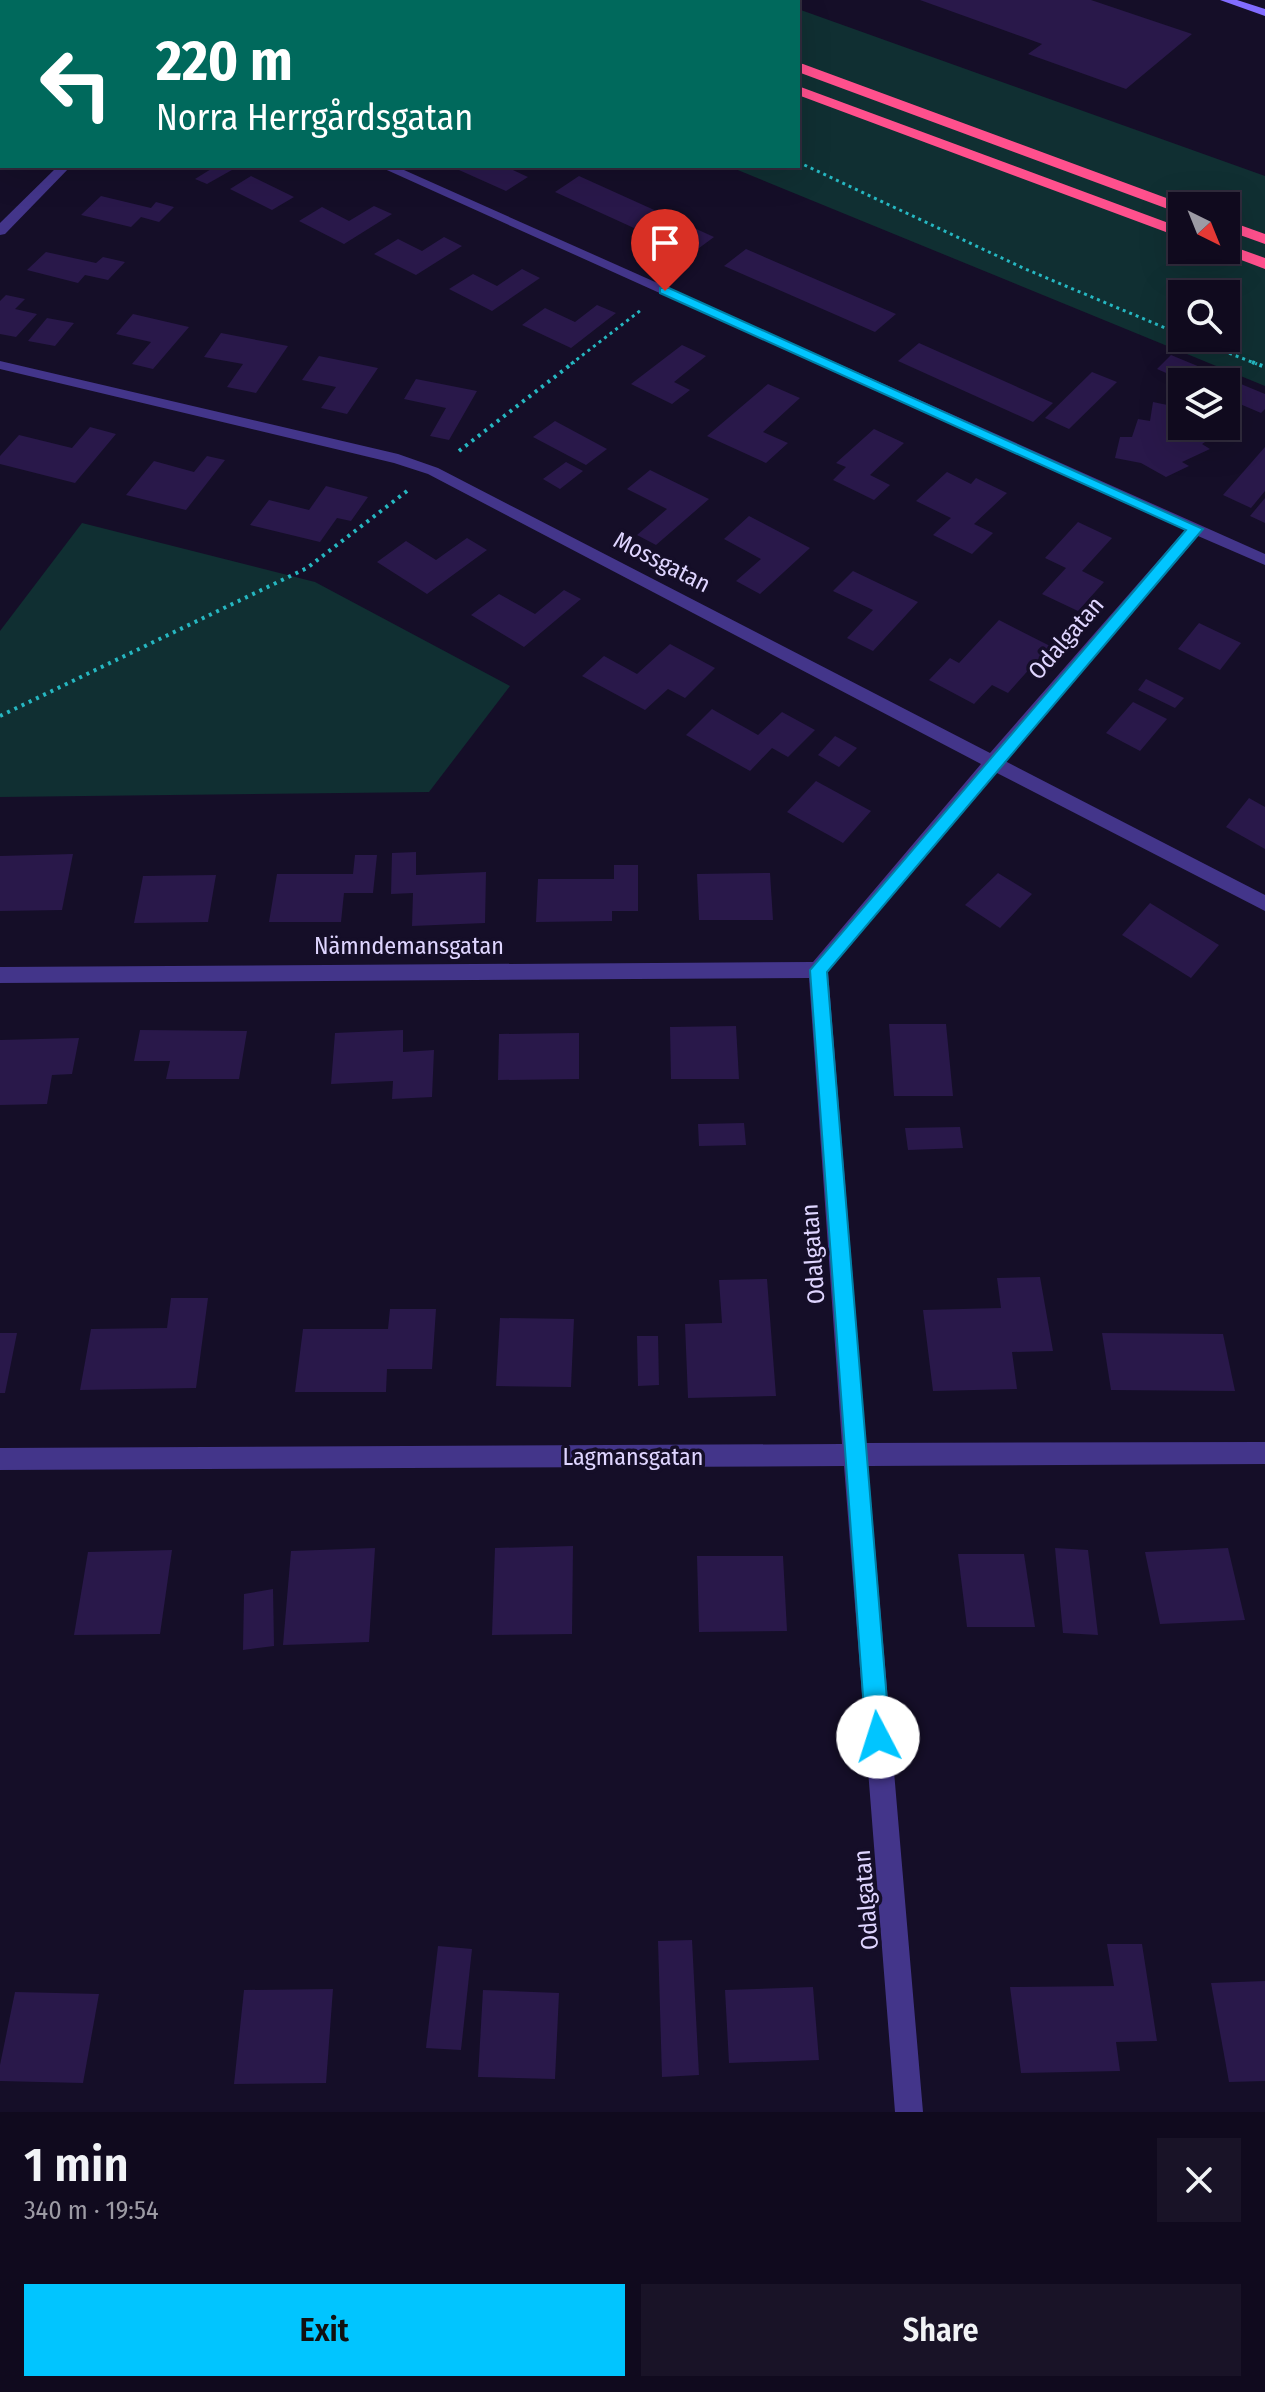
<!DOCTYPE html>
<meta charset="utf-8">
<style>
:root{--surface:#100a1e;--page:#191327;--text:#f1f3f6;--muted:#9c9aa4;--line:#302b3c;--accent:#01c5ff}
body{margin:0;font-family:"Fira Sans Condensed",sans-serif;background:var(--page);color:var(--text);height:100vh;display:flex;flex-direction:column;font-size:30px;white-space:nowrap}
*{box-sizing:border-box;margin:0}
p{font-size:26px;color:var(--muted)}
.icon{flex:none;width:44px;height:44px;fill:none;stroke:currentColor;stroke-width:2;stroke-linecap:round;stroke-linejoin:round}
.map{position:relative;height:2112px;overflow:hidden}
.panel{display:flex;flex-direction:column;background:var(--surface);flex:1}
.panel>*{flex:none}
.hud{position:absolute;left:0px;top:0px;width:800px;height:168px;box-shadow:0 8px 32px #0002,0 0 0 2px var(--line);background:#00695c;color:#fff;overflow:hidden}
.needle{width:52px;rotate:137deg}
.buttons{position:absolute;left:1168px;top:192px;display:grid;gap:16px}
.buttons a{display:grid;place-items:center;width:72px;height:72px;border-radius:0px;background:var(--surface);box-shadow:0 8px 32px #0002,0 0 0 2px var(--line);font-size:40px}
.pin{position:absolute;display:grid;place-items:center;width:68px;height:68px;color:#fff;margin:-82px -34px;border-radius:50% 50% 50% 0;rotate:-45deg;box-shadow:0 0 8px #0007}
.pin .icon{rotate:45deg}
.me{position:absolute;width:88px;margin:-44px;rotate:355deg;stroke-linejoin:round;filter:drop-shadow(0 0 6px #0008)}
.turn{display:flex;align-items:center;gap:28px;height:168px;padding:0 24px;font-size:36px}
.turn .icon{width:104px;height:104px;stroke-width:2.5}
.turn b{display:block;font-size:56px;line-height:68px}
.round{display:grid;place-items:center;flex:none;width:84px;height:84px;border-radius:0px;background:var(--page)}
.summary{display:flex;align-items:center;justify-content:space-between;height:136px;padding:0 24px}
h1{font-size:48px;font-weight:600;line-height:60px}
.cta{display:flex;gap:16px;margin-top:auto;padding:16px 24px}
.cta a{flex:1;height:92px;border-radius:0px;background:var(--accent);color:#111;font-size:32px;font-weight:600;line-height:92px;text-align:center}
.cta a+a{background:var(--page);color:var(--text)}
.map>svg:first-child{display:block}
.green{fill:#102f32;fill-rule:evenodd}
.building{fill:#29184a}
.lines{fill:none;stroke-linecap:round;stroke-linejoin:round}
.path-far1{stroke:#26b7c1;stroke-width:3;stroke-dasharray:3 4;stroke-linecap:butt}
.path{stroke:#26b7c1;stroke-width:4;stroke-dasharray:3 5;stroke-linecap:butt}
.street{fill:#43358a;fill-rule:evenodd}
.secondary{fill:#826cff;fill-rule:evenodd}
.highway{fill:#ff508d;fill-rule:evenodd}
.route{fill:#01c5ff;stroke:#0180a6;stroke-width:2}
.labels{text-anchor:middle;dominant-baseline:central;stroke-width:7;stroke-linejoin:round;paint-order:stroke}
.street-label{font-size:24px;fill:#dfd5ff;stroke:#150e28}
</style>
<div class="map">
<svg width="1265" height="2112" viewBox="0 0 1265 2112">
<rect width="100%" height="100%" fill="#150e28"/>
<g class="green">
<polygon points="77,0 772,0 777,2 73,2"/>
<path d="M798 9 1265 176V386L728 166H798ZM1182 206H1226V250H1182ZM1182 294H1226V338H1182Z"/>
<polygon points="82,523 315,582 510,686 429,792 0,797 0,631"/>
</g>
<g class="building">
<polygon points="920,0 1091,0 1192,34 1126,89 1028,54 1042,44"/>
<polygon points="216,166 239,166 207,184 195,179"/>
<polygon points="450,166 504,166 528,177 506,191"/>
<polygon points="251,176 294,197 272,210 230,189"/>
<polygon points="579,176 714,237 691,254 555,192"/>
<polygon points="101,196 151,208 156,202 174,207 159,222 141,217 131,227 81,215"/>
<polygon points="374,206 392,214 344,244 299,221 322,207 349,221"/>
<polygon points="444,237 462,246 416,275 374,254 398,239 422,251"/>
<polygon points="746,249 896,314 875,332 724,266"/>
<polygon points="46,252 96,263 103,257 125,262 108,280 85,275 78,283 27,270"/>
<polygon points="522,269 540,278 492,311 449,289 473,274 497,286"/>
<polygon points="6,295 25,299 15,309 37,314 16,337 0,334 0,301"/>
<polygon points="597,305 616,313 571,348 522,325 545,308 575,322"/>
<polygon points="133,314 189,327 153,369 132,364 151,342 116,334"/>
<polygon points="47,318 74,323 55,346 28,341"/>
<polygon points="221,333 288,346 256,393 227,387 243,364 204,357"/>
<polygon points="919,343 1053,403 1033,422 898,361"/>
<polygon points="682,345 706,356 674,382 690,390 672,404 631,384"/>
<polygon points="1171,355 1265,394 1265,409 1261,413 1226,398 1226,382 1187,382 1157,369"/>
<polygon points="319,356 378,368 347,414 321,408 336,387 302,380"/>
<polygon points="1092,372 1117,382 1069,429 1045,418"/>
<polygon points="416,379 477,391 449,440 430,436 446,408 404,399"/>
<polygon points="768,384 800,398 763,432 788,443 766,463 707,436"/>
<polygon points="1153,402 1182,408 1182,426 1221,426 1225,429 1202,444 1210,449 1182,462 1189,466 1166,477 1141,463 1115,458 1120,437 1132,437 1138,419 1150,421"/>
<polygon points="555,421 607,449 586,465 533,437"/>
<polygon points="90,427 116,434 75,483 0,464 0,456 19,435 72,448"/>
<polygon points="874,429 904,443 870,475 890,485 874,500 833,480 846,467 836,463"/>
<polygon points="1265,447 1265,491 1251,508 1223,495"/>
<polygon points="207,456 225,460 186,510 126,495 154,461 194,472"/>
<polygon points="566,462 583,471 560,489 543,479"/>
<polygon points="650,470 709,499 656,545 637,535 667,509 627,489"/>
<polygon points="947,472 971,484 976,478 1007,493 974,524 993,533 972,554 933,535 951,518 916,501"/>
<polygon points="326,486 368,497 351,521 337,518 320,542 250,525 269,500 309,510"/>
<polygon points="1265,498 1265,523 1250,516"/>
<polygon points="749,516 810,548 760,594 736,581 761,559 724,539"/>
<polygon points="1078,522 1112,538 1082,571 1104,582 1078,611 1042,594 1066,568 1045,558"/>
<polygon points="467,538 487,550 427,594 377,562 406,541 436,560"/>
<polygon points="853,571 918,602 873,651 847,638 873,610 833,591"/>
<polygon points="564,590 581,599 524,647 471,615 499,594 535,614"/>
<polygon points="999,620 1050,646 1008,693 992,685 974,704 929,680 950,658 959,663"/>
<polygon points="1199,623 1241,643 1220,670 1178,649"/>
<polygon points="670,644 715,668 685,698 668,689 645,710 582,676 604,656 637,674"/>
<polygon points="1146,679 1184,698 1175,708 1138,690"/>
<polygon points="1133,702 1167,719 1140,751 1106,733"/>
<polygon points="712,709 758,735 782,712 815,730 788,757 772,748 750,771 686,735"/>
<polygon points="835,736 857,748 839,767 818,755"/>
<polygon points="816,781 871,811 843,843 787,812"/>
<polygon points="1249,798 1265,807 1265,849 1226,827"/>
<polygon points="416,852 416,875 486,872 485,923 412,926 413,893 391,894 392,853"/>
<polygon points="73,854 62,910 0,911 0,856"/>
<polygon points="355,855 377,855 373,893 344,893 341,922 269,922 277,874 353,874"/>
<polygon points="614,865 638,865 638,911 612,911 612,921 536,922 538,879 614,879"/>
<polygon points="770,873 773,920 699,920 697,874"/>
<polygon points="998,873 1032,894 1000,928 965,905"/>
<polygon points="216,875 208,922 134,923 143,876"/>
<polygon points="1150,903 1219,945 1191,978 1122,935"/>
<polygon points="889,1024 946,1024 953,1096 894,1096"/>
<polygon points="736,1026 739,1079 671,1079 670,1027"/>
<polygon points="140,1030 247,1031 239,1079 166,1079 170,1061 134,1061"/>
<polygon points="403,1030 403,1052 434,1050 432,1097 392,1099 393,1081 331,1084 335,1033"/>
<polygon points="579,1033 579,1079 498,1080 499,1034"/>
<polygon points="79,1038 72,1074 52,1075 47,1104 0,1105 0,1040"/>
<polygon points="744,1123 746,1145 699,1146 698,1124"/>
<polygon points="960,1127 963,1148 908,1150 905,1128"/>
<polygon points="1040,1277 1053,1351 1012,1352 1017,1389 933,1391 923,1310 1001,1308 997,1278"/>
<polygon points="767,1279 776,1396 688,1398 685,1324 722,1323 719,1280"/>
<polygon points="171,1298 208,1298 196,1388 80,1390 91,1329 167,1328"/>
<polygon points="390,1309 436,1309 432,1369 387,1369 386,1392 295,1392 303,1329 388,1329"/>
<polygon points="500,1318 574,1319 571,1387 496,1386"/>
<polygon points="0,1333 17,1333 5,1393 0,1393"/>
<polygon points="1102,1333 1223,1334 1235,1391 1111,1390"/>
<polygon points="637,1336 658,1336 659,1385 638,1386"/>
<polygon points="573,1546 572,1634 492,1635 495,1548"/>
<polygon points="375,1548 369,1642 283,1645 291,1551"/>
<polygon points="1055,1548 1088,1550 1098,1635 1063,1633"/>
<polygon points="1228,1548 1245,1620 1160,1624 1145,1552"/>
<polygon points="172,1550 160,1634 74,1635 88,1552"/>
<polygon points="958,1554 1024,1554 1035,1627 967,1627"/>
<polygon points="697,1556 783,1556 787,1631 699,1632"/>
<polygon points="273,1589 274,1646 243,1650 244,1594"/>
<polygon points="692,1940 699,2075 662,2077 658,1941"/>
<polygon points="1107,1944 1142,1944 1157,2041 1116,2042 1120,2071 1021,2073 1010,1987 1114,1986"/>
<polygon points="438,1946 472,1949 461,2050 426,2048"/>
<polygon points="1265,1981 1265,2081 1229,2082 1211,1983"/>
<polygon points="813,1987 819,2060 729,2063 725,1990"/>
<polygon points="333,1989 326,2083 234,2084 244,1990"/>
<polygon points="483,1990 559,1993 555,2079 478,2077"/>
<polygon points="15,1992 99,1994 83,2083 0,2081 0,2065"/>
</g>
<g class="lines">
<g class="path-far1">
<polyline points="314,2 318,0"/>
<polyline points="798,162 1023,268 1182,335"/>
<polyline points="1190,338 1257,364"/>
<polyline points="571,364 641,310"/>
</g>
<g class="path">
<polyline points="1252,362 1265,367"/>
<polyline points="459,451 574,362"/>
<polyline points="0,716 307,568 407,491"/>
</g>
<g class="street">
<polygon points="4,0 18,0 20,2 6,2"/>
<rect x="0" y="61" width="2" height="8"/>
<polygon points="58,166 71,166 5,234 0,235 0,223"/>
<polygon points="378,166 395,166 1265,554 1265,565 1198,536 1005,761 1265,895 1265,911 995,772 828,972 866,1443 1265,1442 1265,1464 868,1466 923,2112 895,2112 844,1466 0,1470 0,1448 842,1444 809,978 0,983 0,967 813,962 981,764 428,474 394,463 0,369 0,361 398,454 438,468 990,753 1185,530"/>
</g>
<polygon class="secondary" points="1220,0 1237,0 1265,9 1265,16"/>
<g class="highway">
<polygon points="557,0 575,0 576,2 559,2"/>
<polygon points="613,0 632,0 633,2 615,2"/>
<polygon points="798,63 803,64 1188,206 1182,206 1182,214 1176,212 798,72"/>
<polygon points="798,86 1182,228 1182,238 798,95"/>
<polygon points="1226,220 1265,234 1265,244 1226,230"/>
<polygon points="1226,244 1265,258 1265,269 1220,252 1219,250 1226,250"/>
</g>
</g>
<polygon class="route" points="660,288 669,288 1203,529 827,972 890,1737 886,1745 878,1749 870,1745 866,1737 810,970 1186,530 660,293"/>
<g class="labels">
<g class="street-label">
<text transform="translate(662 562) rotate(27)">Mossgatan</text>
<text transform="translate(1066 638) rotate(-49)">Odalgatan</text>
<text x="409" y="946">Nämndemansgatan</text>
<text transform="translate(813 1254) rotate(-94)">Odalgatan</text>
<text x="633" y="1457">Lagmansgatan</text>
<text transform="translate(866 1900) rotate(-95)">Odalgatan</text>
</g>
</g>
</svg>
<div class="buttons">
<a><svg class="needle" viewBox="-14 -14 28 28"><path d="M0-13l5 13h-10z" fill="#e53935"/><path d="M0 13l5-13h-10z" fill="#9c9aa4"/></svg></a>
<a><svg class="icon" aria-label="search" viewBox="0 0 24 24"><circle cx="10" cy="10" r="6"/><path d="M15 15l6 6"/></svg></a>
<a><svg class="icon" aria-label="layers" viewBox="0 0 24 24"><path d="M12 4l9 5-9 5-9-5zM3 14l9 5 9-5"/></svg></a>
</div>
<div class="pin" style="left:665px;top:291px;background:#d93025"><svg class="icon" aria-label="arrive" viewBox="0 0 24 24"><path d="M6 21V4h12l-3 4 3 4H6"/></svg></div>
<svg class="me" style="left:878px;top:1737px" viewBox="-20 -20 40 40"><circle r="19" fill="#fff"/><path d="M0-13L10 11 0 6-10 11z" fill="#01c5ff"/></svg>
<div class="hud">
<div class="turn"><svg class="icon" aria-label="left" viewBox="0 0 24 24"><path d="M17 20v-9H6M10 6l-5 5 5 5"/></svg><div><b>220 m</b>Norra Herrgårdsgatan</div></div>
</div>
</div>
<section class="panel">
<div class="summary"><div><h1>1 min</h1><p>340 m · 19:54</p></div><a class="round"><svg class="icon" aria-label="close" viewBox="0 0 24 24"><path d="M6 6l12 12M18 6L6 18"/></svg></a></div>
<div class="cta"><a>Exit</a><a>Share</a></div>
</section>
